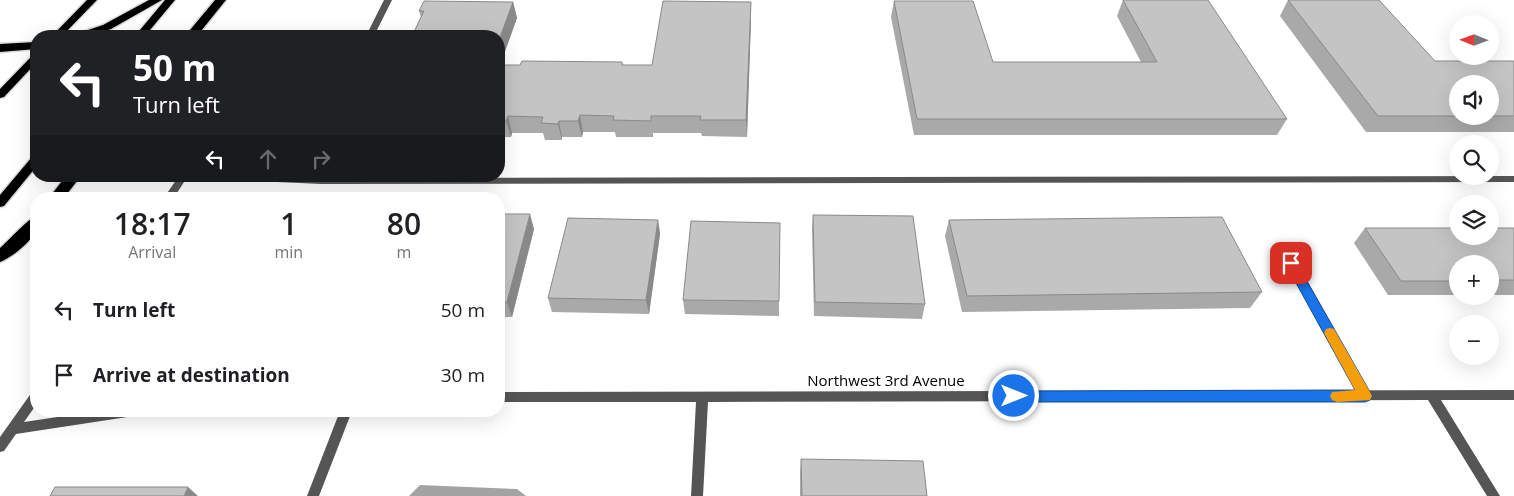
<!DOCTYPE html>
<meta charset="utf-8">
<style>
:root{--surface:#fff;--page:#f2f2f2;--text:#202124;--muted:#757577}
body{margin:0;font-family:"Open Sans",sans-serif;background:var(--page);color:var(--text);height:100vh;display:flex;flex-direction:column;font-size:19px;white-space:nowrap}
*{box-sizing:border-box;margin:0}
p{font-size:16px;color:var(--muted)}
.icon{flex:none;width:28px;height:28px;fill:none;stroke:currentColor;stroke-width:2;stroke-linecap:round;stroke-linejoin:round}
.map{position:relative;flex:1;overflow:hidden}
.panel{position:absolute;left:30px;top:192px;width:475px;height:225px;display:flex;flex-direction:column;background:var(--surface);border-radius:20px;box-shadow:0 5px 20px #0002}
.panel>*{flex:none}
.banner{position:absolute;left:30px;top:30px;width:475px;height:152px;border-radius:20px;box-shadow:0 5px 20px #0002;background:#202124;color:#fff;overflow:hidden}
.needle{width:32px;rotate:271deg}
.buttons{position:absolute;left:1449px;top:15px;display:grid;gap:10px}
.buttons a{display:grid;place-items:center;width:50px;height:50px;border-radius:50%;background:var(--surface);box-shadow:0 5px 20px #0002;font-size:25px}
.pin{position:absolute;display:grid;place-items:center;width:42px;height:42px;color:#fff;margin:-21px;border-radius:10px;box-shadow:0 2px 8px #0006}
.me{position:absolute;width:55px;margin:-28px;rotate:90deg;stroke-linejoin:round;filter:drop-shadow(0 0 4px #0008)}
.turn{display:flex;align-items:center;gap:18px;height:105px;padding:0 20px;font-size:22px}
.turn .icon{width:65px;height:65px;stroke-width:2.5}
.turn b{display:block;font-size:35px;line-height:42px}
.lanes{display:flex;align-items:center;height:48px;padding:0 20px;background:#0003;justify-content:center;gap:25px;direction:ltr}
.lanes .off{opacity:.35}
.eta{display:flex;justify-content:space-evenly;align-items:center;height:85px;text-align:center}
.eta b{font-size:30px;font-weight:600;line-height:35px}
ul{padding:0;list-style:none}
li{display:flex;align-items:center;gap:15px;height:65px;padding:0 20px}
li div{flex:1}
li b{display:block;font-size:19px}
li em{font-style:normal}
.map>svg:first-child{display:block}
.water{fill:#a3a3a3}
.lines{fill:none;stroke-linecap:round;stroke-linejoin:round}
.primary-casing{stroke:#dbdbdb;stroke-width:3}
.highway-casing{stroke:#dbdbdb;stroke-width:3}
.lane{fill:#555;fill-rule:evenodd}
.street{fill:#555;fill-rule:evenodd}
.primary{fill:#000;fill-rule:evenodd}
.highway{fill:#000;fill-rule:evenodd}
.wall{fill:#a9a9a9;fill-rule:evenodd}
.shaded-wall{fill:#898989}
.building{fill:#c4c4c4;stroke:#898989}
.route{fill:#1a73e8;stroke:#114b97}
.slow{fill:#f59e0b}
.labels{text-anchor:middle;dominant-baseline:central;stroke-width:5;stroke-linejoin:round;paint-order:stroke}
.street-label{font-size:15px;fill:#000;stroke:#fff}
</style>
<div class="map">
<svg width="1514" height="496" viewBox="0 0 1514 496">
<rect width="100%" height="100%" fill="#fff"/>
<polygon class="water" points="420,485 517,489 526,496 409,496"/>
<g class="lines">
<g class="primary-casing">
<g id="primary">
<polygon points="87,0 97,0 62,36 52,36"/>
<polygon points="165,0 175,0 145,36 135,36"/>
<polygon points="36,55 36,63 4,97 0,98 0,89 32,56"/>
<polygon points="36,156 36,167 4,206 0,207 0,195 32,157"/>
</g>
</g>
<g class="highway-casing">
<g id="highway">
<polygon points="149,0 162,0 111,29 91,36 74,36 76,34 103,25"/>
<polygon points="215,0 226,0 197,36 185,36"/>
<polygon points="36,42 36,49 0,52 0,44"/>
<polygon points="66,176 81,176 63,199 48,199"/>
<path d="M36 216C36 220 37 228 35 232 30 243 11 258 0 262V248C8 241 30 217 36 216Z"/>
</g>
</g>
<g class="lane">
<polygon points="384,0 392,0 374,36 366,36"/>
<polygon points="179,176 188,176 173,199 163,199"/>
<polygon points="272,176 321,178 1514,176 1514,182 321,184 277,182 274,181"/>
<polygon points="1282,242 1286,243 1369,392 1371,396 1369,400 1365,401 1361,400 1277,246"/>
</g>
<g class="street">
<polygon points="1514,390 1514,400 1441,400 1500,496 1487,496 1428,400 708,402 703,496 691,496 696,402 499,402 499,392"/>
<polygon points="36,391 36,405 24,422 98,411 140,411 138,415 134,416 16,434 4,451 0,452 0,437 32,392"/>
<polygon points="340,411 352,411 319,496 307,496"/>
</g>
<use href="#primary" class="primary"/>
<use href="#highway" class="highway"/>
</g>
<g class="wall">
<polygon points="1123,0 1287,119 1277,135 914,135 891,17 894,1 993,62 1141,62 1117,16"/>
<path d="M1288 0 1435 61H1514V132H1366L1280 16ZM1458 84H1490V116H1458Z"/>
<polygon points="513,2 517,18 500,65 520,65 622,62 623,65 652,65 751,18 747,137 702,136 701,133 653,133 653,137 616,137 615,132 583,132 582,137 562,137 562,140 545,140 543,133 512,133 511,137 499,137 499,36 421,17 419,11"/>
<polygon points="499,214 534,229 512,317 499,317"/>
<polygon points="813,215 925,304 922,319 814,316 812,229"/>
<polygon points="658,220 660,234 649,314 552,312 548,298"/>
<polygon points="949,220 1262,292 1250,308 962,312 945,236"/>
<polygon points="1365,228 1514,228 1514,295 1490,295 1490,264 1458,264 1458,295 1388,295 1354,243"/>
<polygon points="683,300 779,301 779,316 685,314"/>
<polygon points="801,459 927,496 800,496 800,472"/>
</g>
<g class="shaded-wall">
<polygon points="513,2 517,18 499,68 499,40"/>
<polygon points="751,2 751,18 747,137 746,120"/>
<polygon points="580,115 583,132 582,137 578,121"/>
<polygon points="508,116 512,133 511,137 506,121"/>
<polygon points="559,121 562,137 562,140 558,124"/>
<polygon points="530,214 534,229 512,317 507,302"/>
<polygon points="658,220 660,234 649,314 646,300"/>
<polygon points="188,487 198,496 184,496"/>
</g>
<g class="building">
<polygon points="1123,0 1208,0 1287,119 917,119 894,1 973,1 993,62 1157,62"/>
<polygon points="1288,0 1379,0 1435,61 1514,61 1514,116 1490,116 1490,84 1458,84 1458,116 1378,116"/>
<polygon points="424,1 513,2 499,40 499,36 412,36 424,11 419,11"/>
<polygon points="663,1 751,2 746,120 700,120 701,116 651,116 651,121 613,120 614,116 580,115 578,121 559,121 558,124 541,123 543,117 508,116 506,121 499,121 499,65 520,65 522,61 622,62 622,65 652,65"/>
<polygon points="499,214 530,214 507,302 499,302"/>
<polygon points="813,215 913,216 925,304 815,302"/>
<polygon points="1222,217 1262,292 967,296 949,220"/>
<polygon points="568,218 658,220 646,300 548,298"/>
<polygon points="691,221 780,223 779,301 683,300"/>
<polygon points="1365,228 1458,228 1458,236 1490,236 1490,228 1514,228 1514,280 1490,280 1490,264 1458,264 1458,281 1401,281"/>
<polygon points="801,459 923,461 927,496 802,496"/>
<polygon points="55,487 188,487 184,496 50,496"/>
</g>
<polygon class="route" points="1291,259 1295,260 1370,392 1372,396 1370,400 1365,402 1014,402 1010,401 1008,396 1010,392 1014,391 1355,390 1285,263"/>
<polygon class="slow" points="1330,328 1334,329 1370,392 1372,396 1370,400 1337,402 1332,400 1330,396 1332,392 1355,390 1324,333 1326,329"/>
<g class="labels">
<g class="street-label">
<text x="886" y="380">Northwest 3rd Avenue</text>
</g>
</g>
</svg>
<div class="buttons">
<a><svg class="needle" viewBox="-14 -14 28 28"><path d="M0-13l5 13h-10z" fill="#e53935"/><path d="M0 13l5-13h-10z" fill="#757577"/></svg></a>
<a><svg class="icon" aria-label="sound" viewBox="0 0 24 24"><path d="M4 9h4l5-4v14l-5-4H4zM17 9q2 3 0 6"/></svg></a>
<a><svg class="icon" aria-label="search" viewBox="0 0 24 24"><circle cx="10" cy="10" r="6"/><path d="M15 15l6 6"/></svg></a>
<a><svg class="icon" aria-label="layers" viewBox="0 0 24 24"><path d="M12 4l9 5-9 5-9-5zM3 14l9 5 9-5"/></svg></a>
<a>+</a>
<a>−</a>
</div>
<div class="pin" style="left:1291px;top:263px;background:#d93025"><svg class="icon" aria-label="arrive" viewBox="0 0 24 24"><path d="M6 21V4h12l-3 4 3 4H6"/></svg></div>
<svg class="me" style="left:1014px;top:396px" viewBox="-20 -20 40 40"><circle r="17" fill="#1a73e8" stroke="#fff" stroke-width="3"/><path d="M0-11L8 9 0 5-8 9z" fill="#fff"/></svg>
<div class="banner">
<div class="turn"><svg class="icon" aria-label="left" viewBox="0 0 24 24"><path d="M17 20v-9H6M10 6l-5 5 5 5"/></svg><div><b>50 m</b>Turn left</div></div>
<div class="lanes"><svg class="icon" aria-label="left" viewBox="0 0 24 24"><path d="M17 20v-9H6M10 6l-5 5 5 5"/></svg><svg class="icon off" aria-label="ahead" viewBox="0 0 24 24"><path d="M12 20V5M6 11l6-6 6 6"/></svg><svg class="icon off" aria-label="right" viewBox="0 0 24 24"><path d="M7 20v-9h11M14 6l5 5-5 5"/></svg></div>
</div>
<section class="panel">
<div class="eta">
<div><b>18:17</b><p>Arrival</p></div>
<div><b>1</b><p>min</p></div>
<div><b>80</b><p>m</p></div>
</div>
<ul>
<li><svg class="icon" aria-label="left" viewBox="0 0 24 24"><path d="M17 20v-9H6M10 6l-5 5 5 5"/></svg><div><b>Turn left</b></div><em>50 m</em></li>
<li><svg class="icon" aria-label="arrive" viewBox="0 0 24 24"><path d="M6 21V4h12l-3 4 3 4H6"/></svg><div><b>Arrive at destination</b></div><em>30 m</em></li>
</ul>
</section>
</div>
